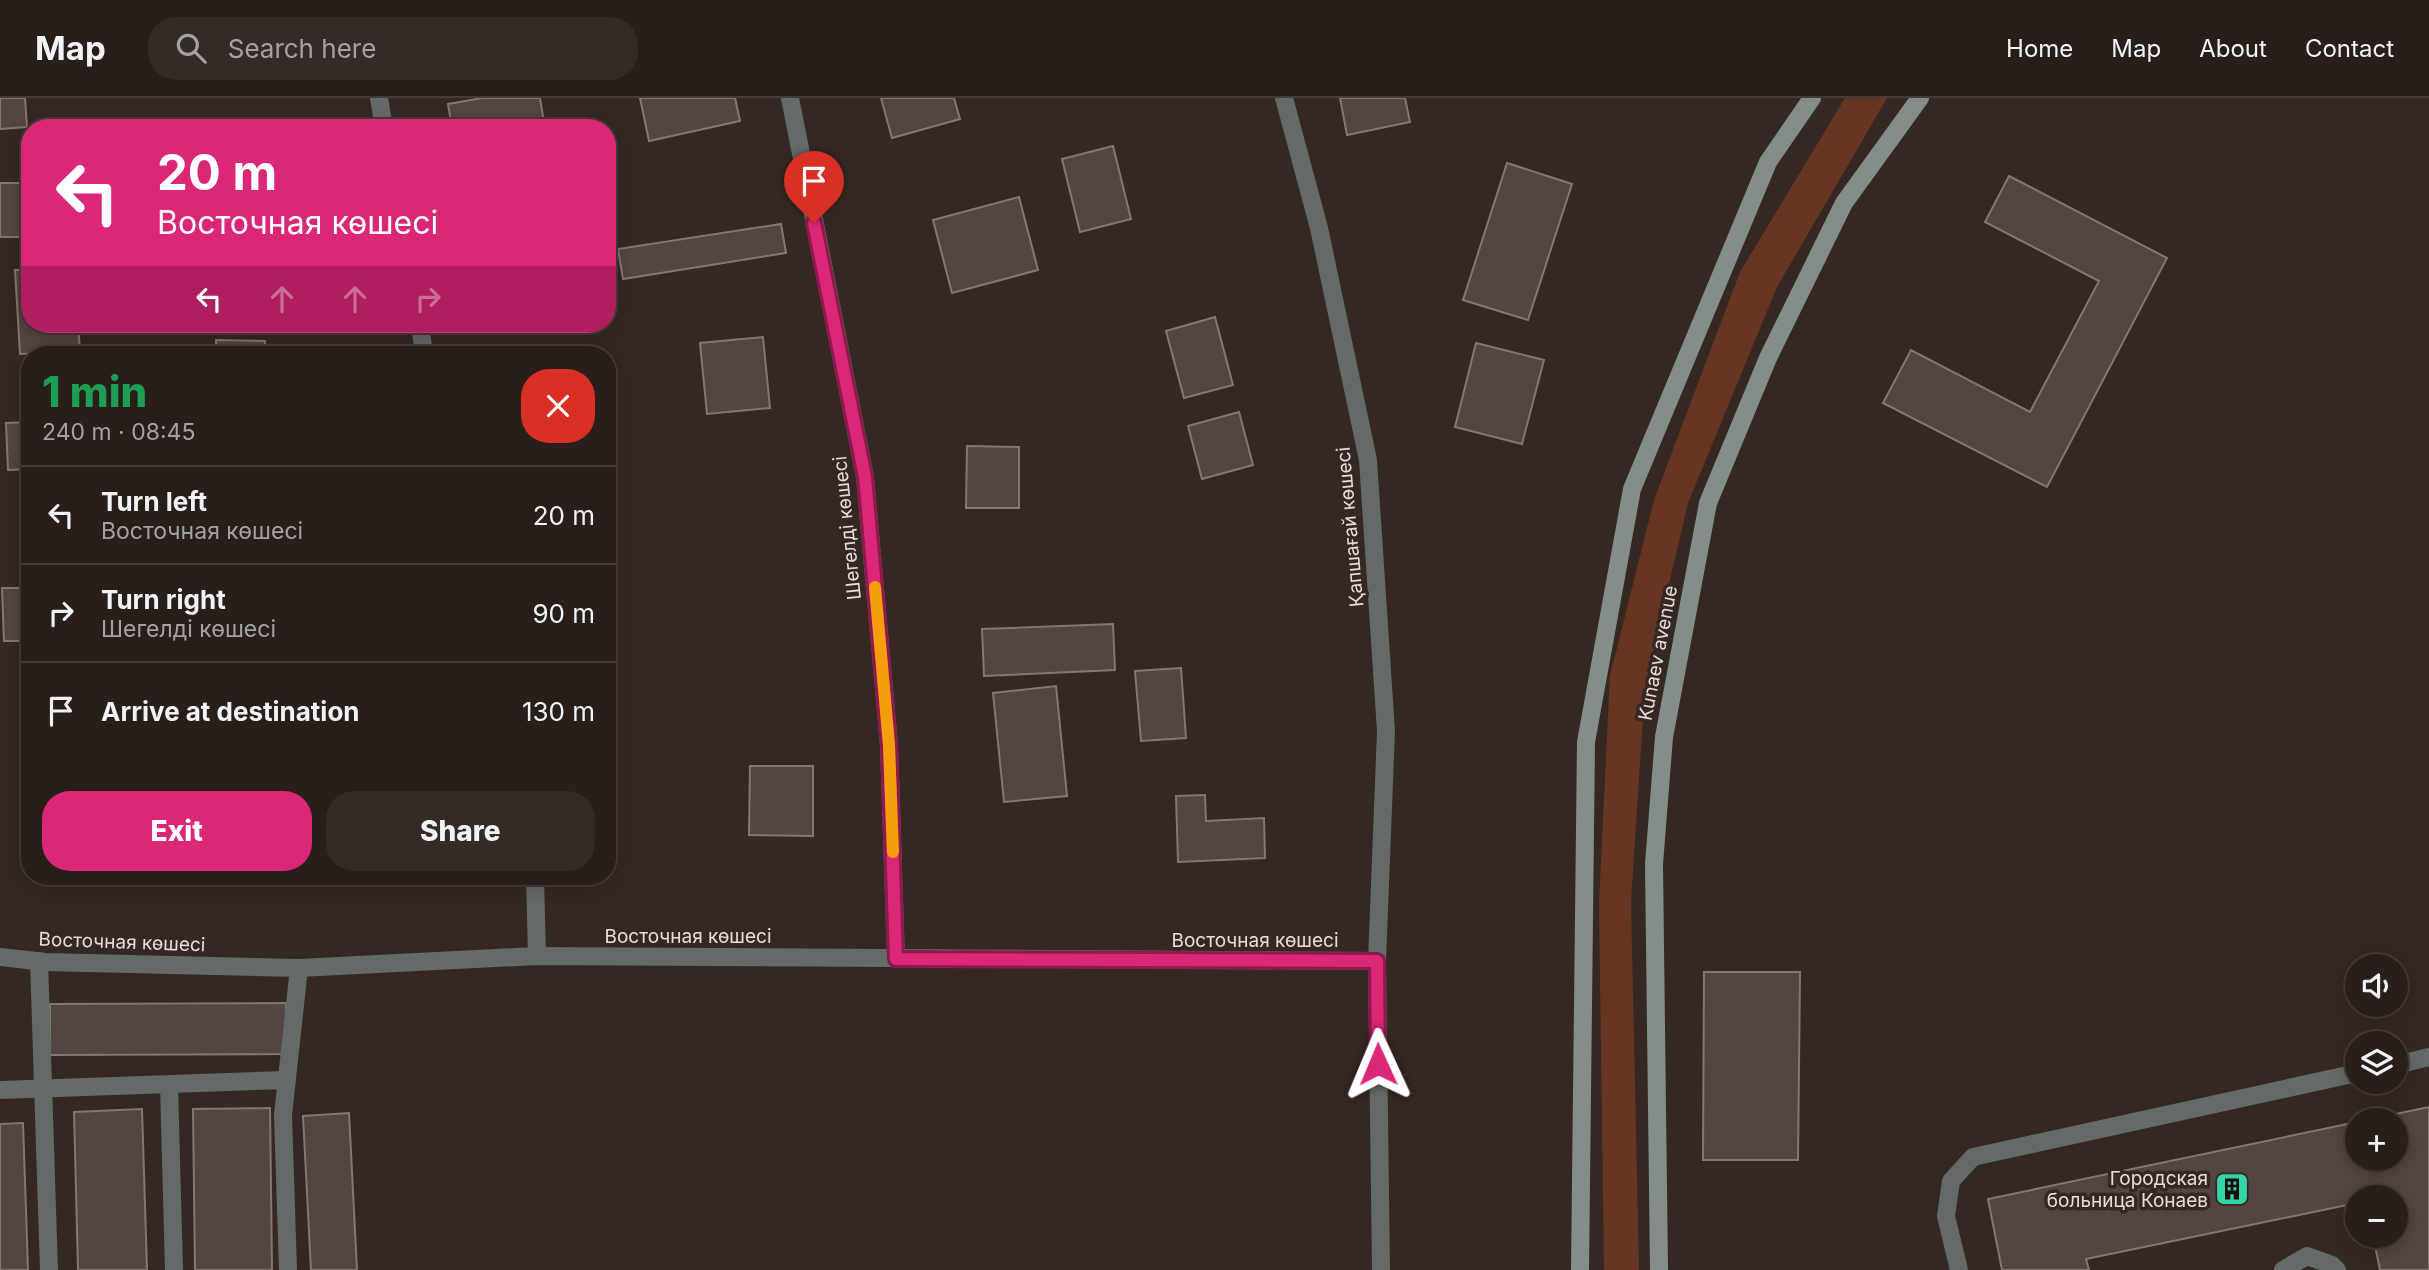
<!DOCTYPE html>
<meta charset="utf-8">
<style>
:root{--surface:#281e1a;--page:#342b27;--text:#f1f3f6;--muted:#a5a2a2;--line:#443c39;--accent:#db2777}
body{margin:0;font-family:Inter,sans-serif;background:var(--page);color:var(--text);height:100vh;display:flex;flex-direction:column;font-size:26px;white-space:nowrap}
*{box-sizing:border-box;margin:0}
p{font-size:23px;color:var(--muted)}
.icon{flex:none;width:38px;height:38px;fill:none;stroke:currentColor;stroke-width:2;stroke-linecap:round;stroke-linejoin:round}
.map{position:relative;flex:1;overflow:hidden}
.sheet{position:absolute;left:21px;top:248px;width:595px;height:539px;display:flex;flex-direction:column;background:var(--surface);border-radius:28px;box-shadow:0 4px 18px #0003,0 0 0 2px var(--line)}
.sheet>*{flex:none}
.top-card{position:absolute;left:21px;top:21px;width:595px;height:214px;border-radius:28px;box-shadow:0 4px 18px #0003,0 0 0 2px var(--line);background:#db2777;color:#fff;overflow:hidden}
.fabs{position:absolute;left:2345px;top:856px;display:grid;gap:14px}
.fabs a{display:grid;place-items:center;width:63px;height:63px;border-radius:50%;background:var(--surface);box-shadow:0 4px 18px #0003,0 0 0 2px var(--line);font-size:35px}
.pin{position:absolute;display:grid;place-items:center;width:60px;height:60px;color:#fff;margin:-72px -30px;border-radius:50% 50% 50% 0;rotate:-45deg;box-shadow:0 0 7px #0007}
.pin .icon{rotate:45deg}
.me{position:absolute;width:77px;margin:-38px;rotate:359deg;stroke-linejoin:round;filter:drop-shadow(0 0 5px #0008)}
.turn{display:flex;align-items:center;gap:24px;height:147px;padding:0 21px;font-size:32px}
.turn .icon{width:91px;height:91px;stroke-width:2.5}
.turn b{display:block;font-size:49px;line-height:60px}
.lanes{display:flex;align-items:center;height:66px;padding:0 21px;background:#0003;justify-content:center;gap:35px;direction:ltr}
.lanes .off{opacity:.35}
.round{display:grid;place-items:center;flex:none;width:74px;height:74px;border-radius:28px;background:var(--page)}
.overview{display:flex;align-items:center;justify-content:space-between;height:119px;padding:0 21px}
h1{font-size:42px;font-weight:800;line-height:52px;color:#1e9e55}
.action{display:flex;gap:14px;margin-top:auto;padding:14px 21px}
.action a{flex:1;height:80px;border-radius:28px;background:var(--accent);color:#fff;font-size:28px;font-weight:800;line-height:80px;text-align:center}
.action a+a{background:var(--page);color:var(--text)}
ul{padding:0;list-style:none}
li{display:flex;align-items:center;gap:21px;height:98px;padding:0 21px;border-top:2px solid var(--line)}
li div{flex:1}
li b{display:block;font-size:26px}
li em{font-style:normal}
header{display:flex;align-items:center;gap:42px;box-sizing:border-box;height:98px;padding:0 35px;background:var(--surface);border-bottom:2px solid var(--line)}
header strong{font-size:33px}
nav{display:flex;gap:38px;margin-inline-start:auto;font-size:24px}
.search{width:490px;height:63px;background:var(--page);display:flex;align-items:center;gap:18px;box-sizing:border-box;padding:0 24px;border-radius:28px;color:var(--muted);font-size:26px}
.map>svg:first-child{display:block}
.green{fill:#683523}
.building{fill:#534540;stroke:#867671;stroke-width:2}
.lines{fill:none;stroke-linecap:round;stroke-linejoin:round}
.lane{stroke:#636a67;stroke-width:18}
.street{stroke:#636a67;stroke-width:18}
.secondary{stroke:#838e89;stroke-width:18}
.route-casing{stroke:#8e194d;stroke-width:18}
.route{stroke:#db2777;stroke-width:12}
.slow{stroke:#f59e0b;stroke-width:12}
.labels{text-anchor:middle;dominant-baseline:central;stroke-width:7;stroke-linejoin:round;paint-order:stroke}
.street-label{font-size:19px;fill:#e6ddda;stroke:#352823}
.poi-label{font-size:19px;fill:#e6ddda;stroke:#352823;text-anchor:end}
</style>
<header>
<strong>Map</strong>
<div class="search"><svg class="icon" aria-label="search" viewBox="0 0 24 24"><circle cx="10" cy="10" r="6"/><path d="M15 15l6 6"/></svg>Search here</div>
<nav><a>Home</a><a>Map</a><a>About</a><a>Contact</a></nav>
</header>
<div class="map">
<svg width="2429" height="1172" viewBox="0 0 2429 1172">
<rect width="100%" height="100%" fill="#352823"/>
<polygon class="green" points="1845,0 1887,0 1777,189 1688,405 1645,589 1631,803 1639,1172 1604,1172 1599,804 1610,578 1654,402 1740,174"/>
<g class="building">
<polygon points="0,0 25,0 27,29 0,31"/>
<polygon points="482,0 540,0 545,30 452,30 448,6"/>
<polygon points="640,0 735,0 740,23 649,43"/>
<polygon points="881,0 954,0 960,21 892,40"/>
<polygon points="1340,0 1405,0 1410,24 1347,37"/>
<polygon points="1113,48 1131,121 1080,134 1062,61"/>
<polygon points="1507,65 1572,86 1528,222 1463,202"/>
<polygon points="2009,78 2167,160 2047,389 1883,305 1911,252 2030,314 2099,183 1985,124"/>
<rect x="0" y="85" width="30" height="54"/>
<polygon points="1019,99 1038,172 952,195 933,122"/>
<polygon points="781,126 786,155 623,181 618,151"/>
<polygon points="15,172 30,172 30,226 78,226 80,253 20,256"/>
<polygon points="1215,219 1233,287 1184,300 1166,233"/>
<polygon points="450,226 500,226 451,232"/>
<polygon points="763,239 770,310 707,316 700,245"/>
<polygon points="216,242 265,243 264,257 216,257"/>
<polygon points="1476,245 1544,262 1522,346 1455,329"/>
<polygon points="1239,314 1253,367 1202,381 1188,328"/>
<polygon points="30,324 30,371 8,372 6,325"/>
<polygon points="967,348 1019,349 1019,410 966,410"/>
<polygon points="2,490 30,490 30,543 4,543"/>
<polygon points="1113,526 1115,572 984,578 982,531"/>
<polygon points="1181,570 1186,640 1141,643 1135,573"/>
<polygon points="1056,588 1067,698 1004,704 993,595"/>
<polygon points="750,668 813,668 813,738 749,737"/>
<polygon points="1205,697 1206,723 1264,720 1265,760 1178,764 1176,698"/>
<polygon points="1704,874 1800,874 1798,1062 1703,1062"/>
<polygon points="286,905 286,956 50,957 50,906"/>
<polygon points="2429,1009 2429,1172 2380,1172 2373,1138 2396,1138 2396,1099 2357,1099 2357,1105 2086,1161 2089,1172 2002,1172 1988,1101 2357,1024 2357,1060 2396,1060 2396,1022 2367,1022"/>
<polygon points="270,1010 272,1172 195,1172 193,1011"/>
<polygon points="142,1011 147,1172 78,1172 74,1014"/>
<polygon points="349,1015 357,1172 311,1172 303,1018"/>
<polygon points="23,1025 28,1172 0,1172 0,1026"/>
</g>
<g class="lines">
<g class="lane">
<polyline points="39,863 49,1172"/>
<polyline points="2396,967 2429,959"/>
<polyline points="169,987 174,1172"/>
<polyline points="0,992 285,982"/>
<polyline points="288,1172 283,1017 299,870"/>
<polyline points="1959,1172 1946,1118 1951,1083 1973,1059 2357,975"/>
<polyline points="2283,1172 2307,1158 2332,1167 2337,1172"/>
</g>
<g class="street">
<polyline points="379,0 384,30"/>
<polyline points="790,0 865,379 889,647 896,861"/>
<polyline points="1284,0 1319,130 1368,362 1386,633 1377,863 1381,1172"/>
<polyline points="420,226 424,257"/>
<polyline points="535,779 537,858"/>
<polyline points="0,859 45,864 299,870 537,858 1377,863"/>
</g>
<g class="secondary">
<polyline points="1580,1172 1586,644 1632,391 1768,64 1812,0"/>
<polyline points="1659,1172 1654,766 1664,639 1708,405 1768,260 1844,105 1920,0"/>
</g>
</g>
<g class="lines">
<g class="route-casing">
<polyline id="route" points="814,125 865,379 889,647 896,861 1377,863 1378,966"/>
</g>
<use href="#route" class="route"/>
<polyline class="slow" points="875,489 889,647 893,754"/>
</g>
<defs>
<g id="building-square" transform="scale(1.75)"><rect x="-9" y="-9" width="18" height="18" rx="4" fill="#35d4a7" stroke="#352823"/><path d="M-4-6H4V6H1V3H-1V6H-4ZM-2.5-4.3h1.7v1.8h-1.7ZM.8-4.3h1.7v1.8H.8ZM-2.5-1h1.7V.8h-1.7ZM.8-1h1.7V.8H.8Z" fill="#111"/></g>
</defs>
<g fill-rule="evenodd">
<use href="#building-square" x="2232" y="1091"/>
</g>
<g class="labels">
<g class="street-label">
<text transform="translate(1350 429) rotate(-95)">Қапшағай көшесі</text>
<text transform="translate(847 430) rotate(-96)">Шегелді көшесі</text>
<text transform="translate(1658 555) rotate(-79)">Kunaev avenue</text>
<text x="688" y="838">Восточная көшесі</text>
<text x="1255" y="842">Восточная көшесі</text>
<text transform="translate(122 844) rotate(2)">Восточная көшесі</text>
</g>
<g class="poi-label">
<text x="2208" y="1080">Городская<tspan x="2208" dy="22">больница Конаев</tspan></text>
</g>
</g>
</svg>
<div class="fabs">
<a><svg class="icon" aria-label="sound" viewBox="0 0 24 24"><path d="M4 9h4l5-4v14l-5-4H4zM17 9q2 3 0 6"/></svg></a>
<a><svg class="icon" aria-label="layers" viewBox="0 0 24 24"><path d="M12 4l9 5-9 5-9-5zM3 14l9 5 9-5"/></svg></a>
<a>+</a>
<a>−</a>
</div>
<div class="pin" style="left:814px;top:125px;background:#d93025"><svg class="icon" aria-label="arrive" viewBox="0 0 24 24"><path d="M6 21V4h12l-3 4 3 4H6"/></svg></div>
<svg class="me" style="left:1378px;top:966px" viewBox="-20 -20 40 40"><path d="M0-17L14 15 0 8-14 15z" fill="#db2777" stroke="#fff" stroke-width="4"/></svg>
<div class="top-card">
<div class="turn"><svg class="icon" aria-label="left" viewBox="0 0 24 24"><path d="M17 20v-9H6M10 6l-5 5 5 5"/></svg><div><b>20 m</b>Восточная көшесі</div></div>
<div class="lanes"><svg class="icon" aria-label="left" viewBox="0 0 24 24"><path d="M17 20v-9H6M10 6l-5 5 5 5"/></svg><svg class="icon off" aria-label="ahead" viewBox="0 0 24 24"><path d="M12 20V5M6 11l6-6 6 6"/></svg><svg class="icon off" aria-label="ahead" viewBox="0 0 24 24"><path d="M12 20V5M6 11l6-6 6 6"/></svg><svg class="icon off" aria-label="right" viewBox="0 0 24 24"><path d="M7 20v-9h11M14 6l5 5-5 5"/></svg></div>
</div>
<section class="sheet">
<div class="overview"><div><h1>1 min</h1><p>240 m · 08:45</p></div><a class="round" style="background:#d93025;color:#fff"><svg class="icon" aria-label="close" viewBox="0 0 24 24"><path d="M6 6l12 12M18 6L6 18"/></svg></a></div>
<ul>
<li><svg class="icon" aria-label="left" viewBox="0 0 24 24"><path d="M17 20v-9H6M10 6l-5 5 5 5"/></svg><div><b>Turn left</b><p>Восточная көшесі</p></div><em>20 m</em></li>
<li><svg class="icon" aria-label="right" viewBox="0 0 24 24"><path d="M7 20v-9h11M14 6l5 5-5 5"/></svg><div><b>Turn right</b><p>Шегелді көшесі</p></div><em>90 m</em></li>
<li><svg class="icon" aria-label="arrive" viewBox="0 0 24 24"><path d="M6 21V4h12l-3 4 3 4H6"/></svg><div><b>Arrive at destination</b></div><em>130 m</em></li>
</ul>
<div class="action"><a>Exit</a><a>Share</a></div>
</section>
</div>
